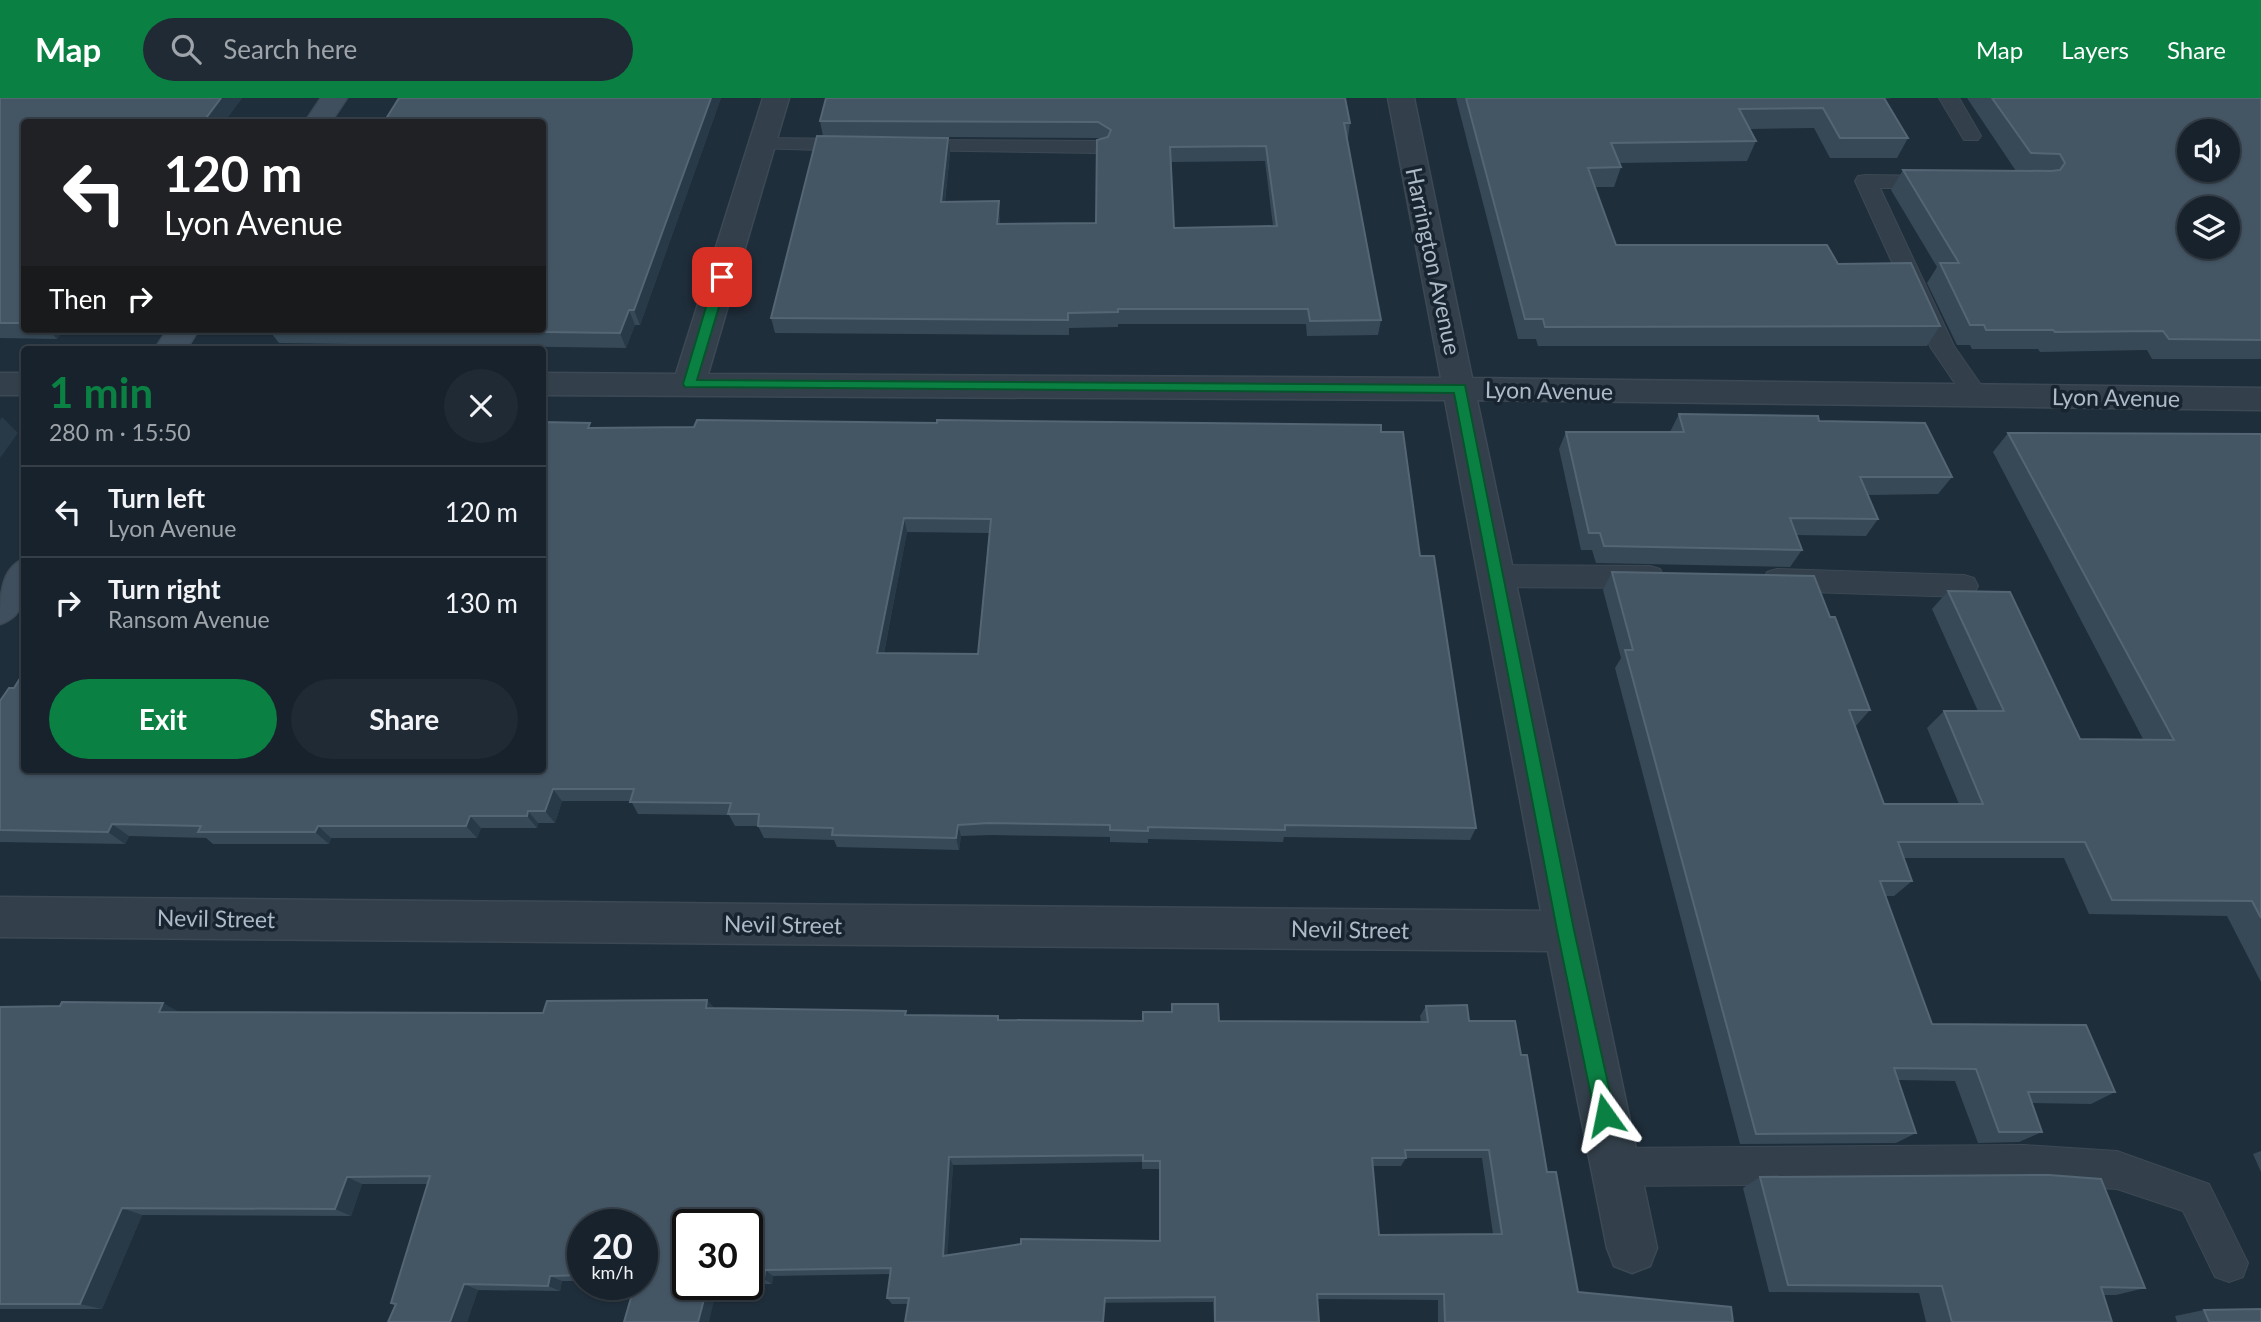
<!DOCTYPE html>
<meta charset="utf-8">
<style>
:root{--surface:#17222c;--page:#202a34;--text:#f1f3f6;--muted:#9ea4a9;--line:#363f48;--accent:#0b8043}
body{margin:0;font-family:Lato,sans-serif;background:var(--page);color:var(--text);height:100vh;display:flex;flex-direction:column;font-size:26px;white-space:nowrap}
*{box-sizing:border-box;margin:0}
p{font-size:23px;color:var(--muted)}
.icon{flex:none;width:38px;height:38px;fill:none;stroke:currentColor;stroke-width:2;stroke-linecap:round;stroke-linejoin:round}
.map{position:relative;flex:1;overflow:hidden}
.details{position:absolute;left:21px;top:248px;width:525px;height:427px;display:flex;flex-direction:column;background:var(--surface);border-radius:7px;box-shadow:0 2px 5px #0004,0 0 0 2px var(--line)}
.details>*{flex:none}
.guide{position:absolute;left:21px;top:21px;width:525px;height:214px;border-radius:7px;box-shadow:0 2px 5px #0004,0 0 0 2px var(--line);background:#202124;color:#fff;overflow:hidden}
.buttons{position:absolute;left:2177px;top:21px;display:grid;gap:14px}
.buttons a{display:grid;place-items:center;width:63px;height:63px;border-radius:50%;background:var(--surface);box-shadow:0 2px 5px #0004,0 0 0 2px var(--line);font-size:35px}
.speed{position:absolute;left:567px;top:1111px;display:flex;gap:14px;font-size:35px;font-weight:700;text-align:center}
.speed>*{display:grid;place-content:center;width:91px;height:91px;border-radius:50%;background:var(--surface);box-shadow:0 2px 5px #0004,0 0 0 2px var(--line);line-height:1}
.speed small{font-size:18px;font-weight:400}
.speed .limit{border:4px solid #111;border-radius:10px;background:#fff;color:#111}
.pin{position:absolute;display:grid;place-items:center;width:60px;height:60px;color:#fff;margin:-30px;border-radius:14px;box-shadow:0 4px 10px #0006}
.me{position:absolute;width:77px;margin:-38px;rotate:348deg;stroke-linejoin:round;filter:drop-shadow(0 0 5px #0008)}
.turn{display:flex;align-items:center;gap:24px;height:147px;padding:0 28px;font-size:32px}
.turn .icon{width:91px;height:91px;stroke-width:2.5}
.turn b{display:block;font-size:49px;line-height:60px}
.then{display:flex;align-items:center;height:66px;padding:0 28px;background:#0003;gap:14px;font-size:26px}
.round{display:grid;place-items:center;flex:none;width:74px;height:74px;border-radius:37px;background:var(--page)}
.headline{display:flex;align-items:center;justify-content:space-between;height:119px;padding:0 28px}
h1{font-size:42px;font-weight:700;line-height:52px;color:var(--accent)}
.action{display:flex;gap:14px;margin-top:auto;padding:14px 28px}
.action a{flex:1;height:80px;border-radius:42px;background:var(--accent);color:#fff;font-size:28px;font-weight:700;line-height:80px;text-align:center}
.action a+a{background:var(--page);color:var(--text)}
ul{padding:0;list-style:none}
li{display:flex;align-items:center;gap:21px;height:91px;padding:0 28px;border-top:2px solid var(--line)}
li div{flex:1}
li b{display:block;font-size:26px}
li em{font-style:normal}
header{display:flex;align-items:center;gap:42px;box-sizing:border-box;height:98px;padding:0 35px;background:var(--accent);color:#fff}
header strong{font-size:33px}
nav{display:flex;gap:38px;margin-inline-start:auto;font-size:24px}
.search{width:490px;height:63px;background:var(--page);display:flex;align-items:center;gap:18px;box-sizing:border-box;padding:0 24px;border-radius:38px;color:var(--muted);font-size:26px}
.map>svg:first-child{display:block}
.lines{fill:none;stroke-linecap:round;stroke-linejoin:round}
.lane-casing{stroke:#3c4955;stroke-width:2}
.street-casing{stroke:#3c4955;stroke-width:3}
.secondary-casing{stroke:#3c4955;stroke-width:3}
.lane{fill:#33404b;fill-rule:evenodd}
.street{fill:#33404b;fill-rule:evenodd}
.secondary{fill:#404f5e;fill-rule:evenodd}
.wall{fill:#374957;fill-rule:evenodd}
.shaded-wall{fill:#283947}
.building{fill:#445564;stroke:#546573;stroke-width:2;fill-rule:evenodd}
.route{fill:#0b8043;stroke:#07532c;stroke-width:2}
.labels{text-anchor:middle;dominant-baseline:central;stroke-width:7;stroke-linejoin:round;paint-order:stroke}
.street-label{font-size:23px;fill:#adbac8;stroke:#182530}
</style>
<header>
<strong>Map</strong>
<div class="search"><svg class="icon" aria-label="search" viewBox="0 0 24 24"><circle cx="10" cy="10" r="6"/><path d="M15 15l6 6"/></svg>Search here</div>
<nav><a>Map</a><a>Layers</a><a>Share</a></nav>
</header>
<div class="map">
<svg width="2261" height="1224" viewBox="0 0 2261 1224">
<rect width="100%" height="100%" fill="#1f2e3b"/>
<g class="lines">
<g class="lane-casing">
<g id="lane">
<polygon points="1939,0 1959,0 1981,38 1978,42 1964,42"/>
<polygon points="762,40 856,41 863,43 866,47 863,51 856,53 755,50 752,46 755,42"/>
<polygon points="909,42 1099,43 1106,45 1109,49 1106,53 1099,55 902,52 899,48 902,44"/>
<polygon points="1866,77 1935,78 1943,79 1946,84 1943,89 1935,90 1880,90 1954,248 1988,297 1985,303 1976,305 1967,303 1931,250 1855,83 1858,78"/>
<polygon points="1496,467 1650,468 1660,471 1664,479 1660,487 1650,490 1496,489 1486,486 1482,478 1486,470"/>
<polygon points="1777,471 1964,477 1974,480 1978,488 1974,496 1964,499 1777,493 1767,490 1763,482 1767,474"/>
<polygon points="2024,1047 2117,1053 2209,1086 2248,1165 2243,1179 2229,1184 2215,1179 2183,1113 2117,1091 2024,1085 1616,1088 1603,1082 1597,1069 1603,1056 1616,1050"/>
</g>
</g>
<g class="street-casing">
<g id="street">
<polygon points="763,0 789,0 708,276 1441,280 1388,0 1414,0 1472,280 2261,290 2261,312 1477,302 1657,1150 1650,1168 1632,1175 1614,1168 1607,1150 1548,853 0,839 0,799 1541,813 1445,302 542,297 542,275 676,276"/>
<rect x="0" y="275" width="24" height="22"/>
</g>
</g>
<g class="secondary-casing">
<g id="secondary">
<polygon points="321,0 347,0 331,24 305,24"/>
<polygon points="168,231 199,231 186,252 154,252"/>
<path d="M24 461C26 487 29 517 0 526 0 500 0 471 24 461Z"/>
</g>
</g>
<use href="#lane" class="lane"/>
<use href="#street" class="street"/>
<use href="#secondary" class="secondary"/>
</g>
<g class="wall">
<polygon points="0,0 242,0 224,24 24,24 24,231 75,231 72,235 61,235 57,241 0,240"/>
<polygon points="721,0 640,227 635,227 626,250 279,245 268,231"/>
<polygon points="1456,0 1893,0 1884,1 1908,40 1897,60 1830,60 1814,30 1750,31 1756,43 1747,63 1619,65 1621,69 1614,89 1595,89 1616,147 1838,166 1940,228 1927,248 1538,248 1536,241 1518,241"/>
<polygon points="1967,0 2261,0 2261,261 2152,261 2147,252 2040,254 2038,251 1972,251 1970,247 1957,247 1927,185 1937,169 1891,92 1903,72 2016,73"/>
<path d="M820 23 1350 25 1348 40H1347L1381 222 1378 237 1307 238 1306 226H1118V229L1069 230V237L775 235 771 220 950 55 945 104 1000 119V126L1096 125 1101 41 1098 40 823 38ZM1265 63 1273 128 1174 130 1171 64Z"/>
<polygon points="1679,316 1819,323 1952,379 1938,396 1867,397 1878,421 1866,438 1796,437 1802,452 1790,469 1596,465 1592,452 1581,452 1559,351 1566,334 1670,334"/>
<path d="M593 330 1381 334 1420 458 1476 730 1470 742 1284 739 1283 744 1148 741V745L1110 744V739L991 737 961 738 959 752 837 749 834 742 764 740 758 728H735L729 717 638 716 631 703H562L555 725H538L537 730H481L477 740H331L329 746H213L206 740 129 738 125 746 0 744V603L14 590 542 672ZM907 434 989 435 978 556 884 555Z"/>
<polygon points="2008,335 2261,336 2261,884 2227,818 2089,816 2064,760 1903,760 1912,783 1894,798 1886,798 1932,926 2115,994 2091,1006 2032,1005 2042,1034 2019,1044 1978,1045 1955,983 1898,982 1916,1035 1896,1045 1740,1046 1615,570 1621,560 1603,492 1612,474 1830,519 1870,612 1855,629 1884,706 1959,706 1927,630 1944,613 1978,613 1932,511 1948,493 2080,641 2143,641 1993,354"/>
<path d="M707 902 714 910 908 918H998L999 922 1421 924 1420 918 1426 908 1469 923 1521 957 1547 1074 1578 1194 1733 1224H1438V1202L1317 1201 1319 1224H1214L1213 1204 892 1206 887 1200 890 1176 773 1178 772 1186H747V1127L642 1186V1127H583V1183H562L560 1193 478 1192 467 1224H388L395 1207 391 1205 428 1086H362L351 1118 142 1117 102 1211H0V909L179 914 543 915ZM1406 1060H1482L1493 1136 1379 1137 1373 1068H1401ZM1142 1064V1071H1159L1160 1143 947 1157 953 1067Z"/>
<polygon points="2261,1053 2261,1074 2253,1056"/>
<polygon points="1760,1079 2145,1190 2116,1197 2103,1197 2112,1224 1926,1224 1919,1195 1769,1194 1743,1090"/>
<polygon points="2204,1212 2261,1224 2177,1224 2175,1218"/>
</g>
<g class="shaded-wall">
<polygon points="221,0 242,0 224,24 203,24"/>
<polygon points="711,0 721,0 640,227 634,212"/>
<polygon points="948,40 950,55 943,119 941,104"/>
<polygon points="999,103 1000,119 998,141 997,126"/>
<polygon points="629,212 635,227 626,250 620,235"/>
<polygon points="48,231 58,231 61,235 57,241"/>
<polygon points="2,319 18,335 0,360 0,322"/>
<polygon points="904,420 907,434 881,569 877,555"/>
<polygon points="553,691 562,703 555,725 545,713"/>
<polygon points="528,713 538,725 537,730 527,718"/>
<polygon points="470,718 481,730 477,740 466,728"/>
<polygon points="112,726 129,738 125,746 108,734"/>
<polygon points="958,727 961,738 959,752 956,740"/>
<polygon points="318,728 331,740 329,746 315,734"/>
<polygon points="707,902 715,912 706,910"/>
<polygon points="163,905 181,915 159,914"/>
<polygon points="949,1059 953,1067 947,1164 943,1158"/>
<polygon points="347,1079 362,1086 351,1118 335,1111"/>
<polygon points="122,1110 142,1117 102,1211 80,1206"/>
<polygon points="765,1172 773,1178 772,1186 764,1181"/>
<polygon points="550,1178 562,1183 560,1193 548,1188"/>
<polygon points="464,1186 478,1192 467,1224 450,1224"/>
<polygon points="708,1186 718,1186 709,1224 698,1224"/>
</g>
<g class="building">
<polygon points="0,0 221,0 203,24 24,24 24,225 0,225"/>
<polygon points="399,0 711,0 634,212 629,212 620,235 305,231 542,231 542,24 384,24"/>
<path d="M826 0H1345L1350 25H1344L1381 222 1310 223 1308 211H1118V214L1068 215V222L771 220 817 38 948 40 941 104 999 103 997 126 1096 125 1097 42 1108 39 1111 32 1098 24 820 23ZM1266 48 1277 128 1174 130 1170 49Z"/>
<polygon points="1466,0 1884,0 1908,40 1840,40 1823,10 1739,11 1756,43 1611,45 1621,69 1588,70 1616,147 1827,147 1838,166 1911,165 1940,228 1545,229 1543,221 1525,221"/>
<path d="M1992 0H2261V242L2169 241 2163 233 2055 234 2053 232H1986L1984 227H1970L1940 165H1959L1903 72 2051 73 2060 72 2065 65 2060 56 2031 55ZM2189 33H2228V72H2189ZM2189 110H2228V149H2189Z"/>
<polygon points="1679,316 1818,318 1819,323 1925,325 1952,379 1860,379 1878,421 1790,420 1802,452 1604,448 1600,435 1589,435 1566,334 1684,334"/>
<path d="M697 322 937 325V322L1381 327V334H1403L1420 458H1434L1476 730 1285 727V732L1148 729V733L1110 732V727L989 725 958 727 956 740 832 737 833 730 758 728 759 716H728L731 705 630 704 634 691H553L545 713H528L527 718H470L466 728H318L315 734H198L201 728 112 726 108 734 0 732V603L9 590H14L24 574V672H542V324L590 325 588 330 694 329ZM904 420 991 421 978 556 877 555Z"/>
<polygon points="2008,335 2261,336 2261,820 2252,803 2112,802 2085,744 1898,744 1912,783 1880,783 1932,926 2086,927 2115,994 2028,994 2042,1034 1999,1034 1976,971 1894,970 1916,1035 1756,1036 1625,552 1633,552 1612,474 1814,478 1830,519 1835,519 1870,612 1849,612 1884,706 1983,706 1944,613 2004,613 1948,493 2010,494 2080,641 2174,642"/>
<path d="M707 902 706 910 906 913 905 917 998 918V922L1143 923V914H1172V906H1218L1219 923 1428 924 1426 908 1467 907 1469 923H1515L1521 957H1527L1547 1074H1556L1578 1194 1731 1209 1733 1224H1445L1444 1196H1317L1319 1224H1215V1199L1105 1200 1103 1224H905L909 1200H887L891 1170 765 1172 764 1181 747 1180V1127H688V1186H708L698 1224H624L635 1186H642V1127H583V1177L550 1178 548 1188 464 1186 450 1224H388L396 1206 391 1205 430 1078 347 1079 335 1111 122 1110 80 1206H0V909L60 908 62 904 163 905 159 914 543 915 547 903ZM1405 1052H1489L1502 1136 1379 1137 1372 1060H1406ZM1143 1057V1063H1160V1143L1021 1141V1146L943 1158 949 1059Z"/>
<polygon points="2049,1077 2101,1081 2145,1190 2101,1189 2112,1224 1952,1224 1942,1188 1788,1187 1760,1079"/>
<polygon points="2261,1211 2261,1224 2209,1224 2204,1212"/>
</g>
<polygon class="route" points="722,176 728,179 697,282 1465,287 1574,832 1615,1017 1612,1023 1605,1026 1598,1023 1595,1017 1557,832 1454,295 685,289 683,286 715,179"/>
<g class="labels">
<g class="street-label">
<text transform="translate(1434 163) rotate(78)">Harrington Avenue</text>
<text transform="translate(1549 292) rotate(1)">Lyon Avenue</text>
<text transform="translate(2116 299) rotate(1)">Lyon Avenue</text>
<text transform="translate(216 820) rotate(1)">Nevil Street</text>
<text transform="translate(783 826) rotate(1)">Nevil Street</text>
<text transform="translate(1350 831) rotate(1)">Nevil Street</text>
</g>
</g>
</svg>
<div class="buttons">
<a><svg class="icon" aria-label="sound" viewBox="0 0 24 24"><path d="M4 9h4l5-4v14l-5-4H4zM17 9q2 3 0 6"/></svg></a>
<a><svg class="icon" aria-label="layers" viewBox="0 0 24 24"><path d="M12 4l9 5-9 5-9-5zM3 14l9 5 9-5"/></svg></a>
</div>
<div class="speed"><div>20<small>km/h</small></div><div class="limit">30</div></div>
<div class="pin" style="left:722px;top:179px;background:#d93025"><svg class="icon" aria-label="arrive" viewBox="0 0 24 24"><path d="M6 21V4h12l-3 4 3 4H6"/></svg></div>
<svg class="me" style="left:1605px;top:1017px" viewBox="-20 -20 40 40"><path d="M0-17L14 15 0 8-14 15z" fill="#0b8043" stroke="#fff" stroke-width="4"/></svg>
<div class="guide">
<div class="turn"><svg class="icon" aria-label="left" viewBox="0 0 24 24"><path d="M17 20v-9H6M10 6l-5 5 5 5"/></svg><div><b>120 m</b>Lyon Avenue</div></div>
<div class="then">Then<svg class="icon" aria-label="right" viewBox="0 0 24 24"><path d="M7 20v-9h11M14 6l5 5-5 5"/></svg></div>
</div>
<section class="details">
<div class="headline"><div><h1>1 min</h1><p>280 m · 15:50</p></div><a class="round"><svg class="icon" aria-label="close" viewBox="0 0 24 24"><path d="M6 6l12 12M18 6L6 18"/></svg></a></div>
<ul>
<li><svg class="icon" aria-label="left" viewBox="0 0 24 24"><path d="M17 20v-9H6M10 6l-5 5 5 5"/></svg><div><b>Turn left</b><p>Lyon Avenue</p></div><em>120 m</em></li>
<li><svg class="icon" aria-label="right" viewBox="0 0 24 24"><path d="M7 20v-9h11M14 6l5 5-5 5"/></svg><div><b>Turn right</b><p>Ransom Avenue</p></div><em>130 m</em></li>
</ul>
<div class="action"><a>Exit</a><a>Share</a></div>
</section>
</div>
